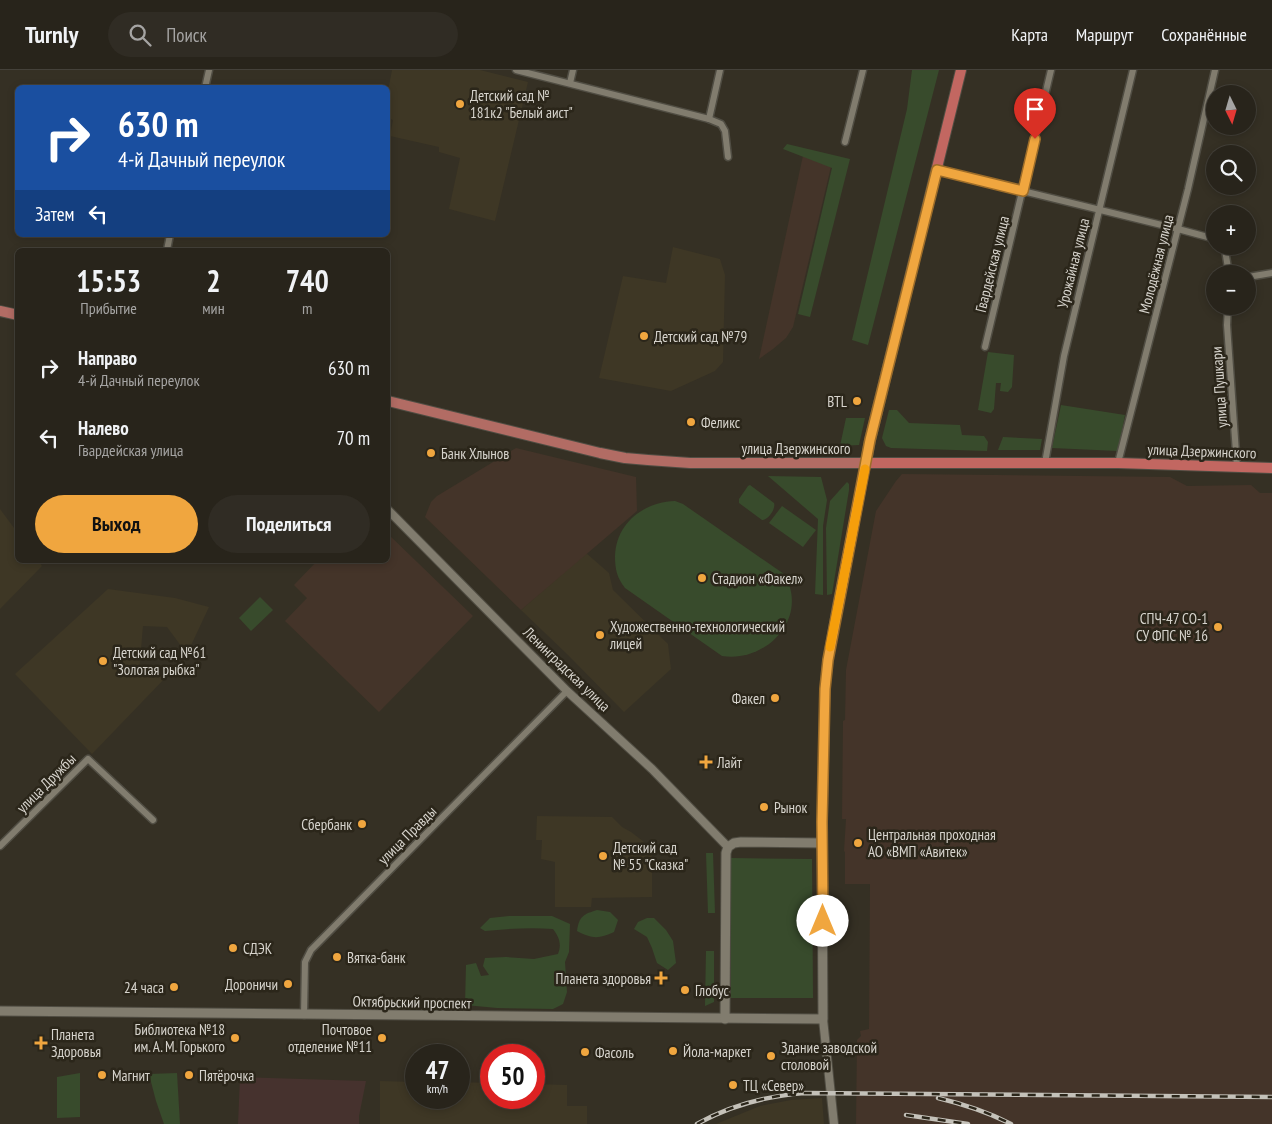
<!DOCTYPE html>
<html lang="ru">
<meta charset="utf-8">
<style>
:root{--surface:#28241b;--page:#302c24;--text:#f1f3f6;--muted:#a5a4a3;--line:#44413a;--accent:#f0a63f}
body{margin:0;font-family:"PT Sans Narrow",sans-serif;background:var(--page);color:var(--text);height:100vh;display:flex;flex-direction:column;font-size:19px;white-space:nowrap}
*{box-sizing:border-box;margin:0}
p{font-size:16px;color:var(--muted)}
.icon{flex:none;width:28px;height:28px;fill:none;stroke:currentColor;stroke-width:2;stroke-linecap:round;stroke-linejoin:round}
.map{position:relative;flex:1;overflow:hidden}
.panel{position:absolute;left:15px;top:178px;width:375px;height:315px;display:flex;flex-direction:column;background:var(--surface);border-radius:8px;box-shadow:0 2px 8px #0003,0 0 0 1px var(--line)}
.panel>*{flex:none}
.banner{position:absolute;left:15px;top:15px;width:375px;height:152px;border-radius:8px;box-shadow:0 2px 8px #0003,0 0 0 1px var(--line);background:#1a4fa0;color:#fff;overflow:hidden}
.needle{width:32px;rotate:175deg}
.tools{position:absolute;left:1206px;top:15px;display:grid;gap:10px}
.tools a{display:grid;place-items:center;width:50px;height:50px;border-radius:50%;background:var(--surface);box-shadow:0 2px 8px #0003,0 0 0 1px var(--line);font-size:25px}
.speed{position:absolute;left:405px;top:974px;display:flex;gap:10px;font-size:25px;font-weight:700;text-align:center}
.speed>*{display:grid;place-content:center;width:65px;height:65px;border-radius:50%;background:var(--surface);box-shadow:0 2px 8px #0003,0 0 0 1px var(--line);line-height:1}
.speed small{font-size:12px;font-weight:400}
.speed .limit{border:8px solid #d22;background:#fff;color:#111}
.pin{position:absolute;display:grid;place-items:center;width:42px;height:42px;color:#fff;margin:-51px -21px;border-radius:50% 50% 50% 0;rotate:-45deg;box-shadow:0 0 5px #0007}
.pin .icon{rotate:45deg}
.me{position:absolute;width:55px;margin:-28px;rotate:0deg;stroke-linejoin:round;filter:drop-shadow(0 0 4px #0008)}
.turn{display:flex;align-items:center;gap:18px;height:105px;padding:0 20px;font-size:22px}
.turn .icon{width:65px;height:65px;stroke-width:2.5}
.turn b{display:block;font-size:35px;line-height:42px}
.then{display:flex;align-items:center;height:48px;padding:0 20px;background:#0003;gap:10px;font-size:19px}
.eta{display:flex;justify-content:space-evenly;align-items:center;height:85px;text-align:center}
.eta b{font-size:30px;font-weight:700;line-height:35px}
.action{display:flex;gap:10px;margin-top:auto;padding:10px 20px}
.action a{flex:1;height:58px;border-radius:30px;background:var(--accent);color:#111;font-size:20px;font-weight:700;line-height:58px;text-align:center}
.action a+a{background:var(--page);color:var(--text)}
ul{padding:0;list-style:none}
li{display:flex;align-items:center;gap:15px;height:70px;padding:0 20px}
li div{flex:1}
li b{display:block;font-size:19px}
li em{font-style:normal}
header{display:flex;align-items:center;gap:30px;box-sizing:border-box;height:70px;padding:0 25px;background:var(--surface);border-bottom:1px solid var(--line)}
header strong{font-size:24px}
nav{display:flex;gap:28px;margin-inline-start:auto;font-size:18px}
.search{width:350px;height:45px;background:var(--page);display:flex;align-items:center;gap:12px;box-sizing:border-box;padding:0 18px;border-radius:28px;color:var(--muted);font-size:19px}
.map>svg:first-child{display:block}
.built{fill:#3e3725}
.industrial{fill:#443429}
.medical{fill:#46322e}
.green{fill:#384b2c}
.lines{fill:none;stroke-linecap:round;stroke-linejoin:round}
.minor-casing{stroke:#504d43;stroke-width:9}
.tertiary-casing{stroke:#504d43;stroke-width:10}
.secondary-casing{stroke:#504d43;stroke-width:11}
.primary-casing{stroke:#504d43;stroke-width:12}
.trunk-casing{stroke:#504d43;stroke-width:12}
.minor{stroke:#817c6e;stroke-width:6}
.tertiary{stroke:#817c6e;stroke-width:8}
.secondary{stroke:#817c6e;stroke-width:9}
.primary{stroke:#b26c64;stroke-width:10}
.trunk{stroke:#c26761;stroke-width:10}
.rail-casing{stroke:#c4c1b9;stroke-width:4.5}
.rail{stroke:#2b261a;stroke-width:2.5;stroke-dasharray:8;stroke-linecap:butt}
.route-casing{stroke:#9c6c29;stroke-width:12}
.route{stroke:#f0a63f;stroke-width:9}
.slow{stroke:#f59e0b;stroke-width:9}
.poi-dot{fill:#f0a63f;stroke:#2b261a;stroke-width:2}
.labels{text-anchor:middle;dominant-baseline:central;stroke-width:5;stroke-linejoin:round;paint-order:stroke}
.poi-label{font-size:15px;fill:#d7d4cd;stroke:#2b261a;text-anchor:start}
.street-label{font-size:15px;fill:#d7d4cd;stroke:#2b261a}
</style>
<header>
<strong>Turnly</strong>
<div class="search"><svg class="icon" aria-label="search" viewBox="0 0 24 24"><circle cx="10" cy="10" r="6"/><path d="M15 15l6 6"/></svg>Поиск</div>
<nav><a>Карта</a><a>Маршрут</a><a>Сохранённые</a></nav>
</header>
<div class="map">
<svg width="1272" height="1054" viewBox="0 0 1272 1054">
<rect width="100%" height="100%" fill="#353024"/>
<g class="built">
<polygon points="392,0 480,0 528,12 495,151 449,139 460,88 439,82 439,77 390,66 393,50 389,48 388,21"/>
<polygon points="673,177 720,189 725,205 723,292 715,301 671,321 599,308 623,206 666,213"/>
<polygon points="0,439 17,462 18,490 38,490 42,496 0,539"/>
<polygon points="586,483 609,503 613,520 668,574 671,599 624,642 568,585 521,540"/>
<polygon points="108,519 175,528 209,537 187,584 167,557 143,556 139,603 167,606 92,684 15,604"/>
<polygon points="537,746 612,747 622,757 631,762 652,778 652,827 592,828 591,837 555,837 555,792 541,789 542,770 536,770"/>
<polygon points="380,1011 416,1012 416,1028 459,1028 459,1012 491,1013 491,1028 534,1028 534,1014 567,1015 567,1036 587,1036 587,1054 380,1054"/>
<polygon points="822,1028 824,1054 716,1054 760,1036 791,1030"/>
</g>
<g class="industrial">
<polygon points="804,81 833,88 793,257 786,268 773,279 759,289"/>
<polygon points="516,378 636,407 637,441 521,540 425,447 431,432 437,426"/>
<polygon points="902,404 1170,407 1187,416 1251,415 1260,423 1272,423 1272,1054 856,1054 857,970 861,966 860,961 869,959 870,814 845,814 845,782 844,781 846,749 842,749 843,651 845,650 846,600 876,441 896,411"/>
<polygon points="388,464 473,546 379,642 285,551 307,528 294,515 318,490 388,490"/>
</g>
<polygon class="medical" points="240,1007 366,1011 359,1046 359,1054 238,1054"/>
<g class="green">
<polygon points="912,0 939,0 868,275 852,270 907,39"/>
<polygon points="787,74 850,89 810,247 798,244 832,98 783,79"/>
<polygon points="988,282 1014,285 1012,317 1008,322 1000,321 1001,313 996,313 994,339 991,343 978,340"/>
<polygon points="1061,335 1125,345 1118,381 1052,378"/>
<polygon points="889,340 897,340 909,353 960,355 962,365 984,366 988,372 987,381 891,378 886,376 882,368"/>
<polygon points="846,348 865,348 859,375 840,376"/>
<polygon points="1003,367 1042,369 1040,380 998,380"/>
<polygon points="768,406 821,407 827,430 823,456 823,525 815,524 818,449"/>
<polygon points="847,412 849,414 849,420 832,524 827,525 826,458 830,431"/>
<path d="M750 415 774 433C776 439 768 450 762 450L739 433V429L748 416Z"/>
<path d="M675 431 683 434 784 504C810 547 767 593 722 586L625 518C617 508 615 499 615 486 616 453 644 432 675 431Z"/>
<polygon points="782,436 816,460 803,477 769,453"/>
<polygon points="260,527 273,540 251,561 239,548"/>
<polygon points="706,783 713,783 715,843 708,843"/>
<polygon points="731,788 812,789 813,928 731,928"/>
<path d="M597 840 610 842 618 850 614 862C599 869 592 869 577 861 579 846 584 844 597 840Z"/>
<path d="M509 846H552L570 854 569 882 565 892 567 922 563 934 553 939 497 938 465 935 466 895 476 893 481 906 489 905 483 896 485 888 506 887 534 889 558 884C562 874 559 867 553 859 530 857 507 859 485 861L480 858 490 848Z"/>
<polygon points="647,848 654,848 666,860 673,871 676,893 668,900 657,893 652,878 647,867 634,859 638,852"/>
<polygon points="706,881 714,881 714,932 705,936"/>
<polygon points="80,1003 80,1047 57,1048 57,1007"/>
<polygon points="177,1003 180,1054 164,1054 156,1031 149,1004"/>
</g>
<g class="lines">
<g class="minor-casing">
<g id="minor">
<polyline points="516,0 709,49 721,54 725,61 728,87"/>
<polyline points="570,13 573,0"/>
<polyline points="205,18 209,0"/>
<polyline points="709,49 720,0"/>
<polyline points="845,72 863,0"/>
<polyline points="937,100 1178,159 1215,169"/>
<polyline points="1223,176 1225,180 1229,204"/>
<polyline points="167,180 170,165"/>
<polyline points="1248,207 1272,203"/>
<polyline points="1228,236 1227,255 1237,397"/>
<polyline points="985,277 1051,0"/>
<polyline points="1045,393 1064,286 1133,0"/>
<polyline points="1118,393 1188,119 1215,0"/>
<polyline points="0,776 88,689 153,750"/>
<polyline points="304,945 305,892 311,880 567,621"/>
</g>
</g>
<g class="tertiary-casing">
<g id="tertiary">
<polyline points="388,440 567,621 652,699 728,777"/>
<polyline points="823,949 834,1054"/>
</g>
</g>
<g class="secondary-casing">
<g id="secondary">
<polyline points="0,941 823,949 822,773 825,619 828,590 838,533 866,393"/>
<polyline points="725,949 726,783 728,777 734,773 741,772 822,773"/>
</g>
</g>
<g class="primary-casing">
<g id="primary">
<polyline points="0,241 18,245"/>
<polyline points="388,331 600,383 625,388 648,390 690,393 866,393"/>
</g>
</g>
<g class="trunk-casing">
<polyline id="trunk" points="961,0 870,370 866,393 1118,393 1272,398"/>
</g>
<use href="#minor" class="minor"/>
<use href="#tertiary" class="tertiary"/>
<use href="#secondary" class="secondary"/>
<use href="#primary" class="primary"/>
<use href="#trunk" class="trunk"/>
<g class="rail-casing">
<g id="rail">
<path d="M938 1028C963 1034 988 1042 1011 1054"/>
<polyline points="906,1045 968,1054"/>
<path d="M697 1054C731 1035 766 1026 804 1023L1272 1027"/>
</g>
</g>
<use href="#rail" class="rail"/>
</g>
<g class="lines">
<g class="route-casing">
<polyline id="route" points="823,851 822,752 825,619 828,590 870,370 937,100 1023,121 1035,69"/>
</g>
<use href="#route" class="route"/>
<polyline class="slow" points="830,577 865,399"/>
</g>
<g class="poi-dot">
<circle cx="460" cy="34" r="5"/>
<circle cx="644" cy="266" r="5"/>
<circle cx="857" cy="331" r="5"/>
<circle cx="691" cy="352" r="5"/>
<circle cx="431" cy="383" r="5"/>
<circle cx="702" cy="508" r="5"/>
<circle cx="1218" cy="557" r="5"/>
<circle cx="600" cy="565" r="5"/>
<circle cx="103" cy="591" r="5"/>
<circle cx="775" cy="628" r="5"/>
<path d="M703.5 684.5h5v5h5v5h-5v5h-5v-5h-5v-5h5z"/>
<circle cx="764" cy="737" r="5"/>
<circle cx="362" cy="754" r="5"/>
<circle cx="858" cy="773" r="5"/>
<circle cx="603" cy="786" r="5"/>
<circle cx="233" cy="878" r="5"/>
<circle cx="337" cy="887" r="5"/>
<path d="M658.5 900.5h5v5h5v5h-5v5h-5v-5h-5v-5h5z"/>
<circle cx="288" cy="914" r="5"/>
<circle cx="174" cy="917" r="5"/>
<circle cx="685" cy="920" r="5"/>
<circle cx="235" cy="968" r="5"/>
<circle cx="382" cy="968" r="5"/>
<path d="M38.5 965.5h5v5h5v5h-5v5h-5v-5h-5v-5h5z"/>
<circle cx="673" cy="981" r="5"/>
<circle cx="585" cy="982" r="5"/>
<circle cx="771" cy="986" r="5"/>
<circle cx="102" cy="1005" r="5"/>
<circle cx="189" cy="1005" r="5"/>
<circle cx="733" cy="1015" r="5"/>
</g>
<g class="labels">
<g class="poi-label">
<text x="470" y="25">Детский сад №<tspan x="470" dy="17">181к2 "Белый аист"</tspan></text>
<text x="654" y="266">Детский сад №79</text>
<text x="847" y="331" text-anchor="end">BTL</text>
<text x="701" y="352">Феликс</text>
<text x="441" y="383">Банк Хлынов</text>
<text x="712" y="508">Стадион «Факел»</text>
<text x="1208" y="548" text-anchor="end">СПЧ-47 СО-1<tspan x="1208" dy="17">СУ ФПС № 16</tspan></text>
<text x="610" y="556">Художественно-технологический<tspan x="610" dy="17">лицей</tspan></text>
<text x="113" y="582">Детский сад №61<tspan x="113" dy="17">"Золотая рыбка"</tspan></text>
<text x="765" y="628" text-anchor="end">Факел</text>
<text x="717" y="692">Лайт</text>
<text x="774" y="737">Рынок</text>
<text x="352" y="754" text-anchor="end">Сбербанк</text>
<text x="868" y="764">Центральная проходная<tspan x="868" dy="17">АО «ВМП «Авитек»</tspan></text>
<text x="613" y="777">Детский сад<tspan x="613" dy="17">№ 55 "Сказка"</tspan></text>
<text x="243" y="878">СДЭК</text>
<text x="347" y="887">Вятка-банк</text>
<text x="651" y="908" text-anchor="end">Планета здоровья</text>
<text x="278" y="914" text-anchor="end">Дороничи</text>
<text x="164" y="917" text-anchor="end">24 часа</text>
<text x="695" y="920">Глобус</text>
<text x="225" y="959" text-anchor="end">Библиотека №18<tspan x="225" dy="17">им. А. М. Горького</tspan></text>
<text x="372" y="959" text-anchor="end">Почтовое<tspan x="372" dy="17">отделение №11</tspan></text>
<text x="51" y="964">Планета<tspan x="51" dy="17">Здоровья</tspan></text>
<text x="781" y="977">Здание заводской<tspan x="781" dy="17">столовой</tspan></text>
<text x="683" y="981">Йола-маркет</text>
<text x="595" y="982">Фасоль</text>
<text x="112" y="1005">Магнит</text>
<text x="199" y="1005">Пятёрочка</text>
<text x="743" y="1015">ТЦ «Север»</text>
</g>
<g class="street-label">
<text transform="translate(1073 193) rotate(-76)">Урожайная улица</text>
<text transform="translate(992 194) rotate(-76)">Гвардейская улица</text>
<text transform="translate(1156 194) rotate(-76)">Молодёжная улица</text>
<text transform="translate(1219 317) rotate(-94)">улица Пушкари</text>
<text x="796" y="378">улица Дзержинского</text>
<text transform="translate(1202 381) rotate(2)">улица Дзержинского</text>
<text transform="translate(567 599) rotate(44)">Ленинградская улица</text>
<text transform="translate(46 713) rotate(-45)">улица Дружбы</text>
<text transform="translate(407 765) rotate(-45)">улица Правды</text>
<text transform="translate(412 932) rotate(1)">Октябрьский проспект</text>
</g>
</g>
</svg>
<div class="tools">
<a><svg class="needle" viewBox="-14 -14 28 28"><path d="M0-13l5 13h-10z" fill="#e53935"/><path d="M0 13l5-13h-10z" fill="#a5a4a3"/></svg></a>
<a><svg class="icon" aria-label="search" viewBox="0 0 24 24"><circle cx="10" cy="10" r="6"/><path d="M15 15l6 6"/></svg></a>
<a>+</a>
<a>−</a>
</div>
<div class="speed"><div>47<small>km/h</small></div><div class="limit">50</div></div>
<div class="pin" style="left:1035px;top:69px;background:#d93025"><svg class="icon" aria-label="arrive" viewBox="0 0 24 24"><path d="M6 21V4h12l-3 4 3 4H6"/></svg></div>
<svg class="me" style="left:823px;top:851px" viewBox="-20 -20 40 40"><circle r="19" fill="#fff"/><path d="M0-13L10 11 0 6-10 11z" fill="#f0a63f"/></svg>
<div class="banner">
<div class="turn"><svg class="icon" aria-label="right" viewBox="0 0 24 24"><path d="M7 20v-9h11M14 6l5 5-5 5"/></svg><div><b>630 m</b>4-й Дачный переулок</div></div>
<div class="then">Затем<svg class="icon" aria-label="left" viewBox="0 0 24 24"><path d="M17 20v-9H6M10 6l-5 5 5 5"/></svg></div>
</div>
<section class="panel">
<div class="eta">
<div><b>15:53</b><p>Прибытие</p></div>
<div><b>2</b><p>мин</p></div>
<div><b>740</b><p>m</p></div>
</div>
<ul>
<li><svg class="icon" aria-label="right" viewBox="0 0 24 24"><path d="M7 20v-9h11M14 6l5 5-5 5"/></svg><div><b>Направо</b><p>4-й Дачный переулок</p></div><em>630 m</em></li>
<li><svg class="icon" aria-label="left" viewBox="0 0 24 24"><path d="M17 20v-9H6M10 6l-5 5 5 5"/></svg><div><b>Налево</b><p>Гвардейская улица</p></div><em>70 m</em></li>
</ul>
<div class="action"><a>Выход</a><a>Поделиться</a></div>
</section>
</div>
